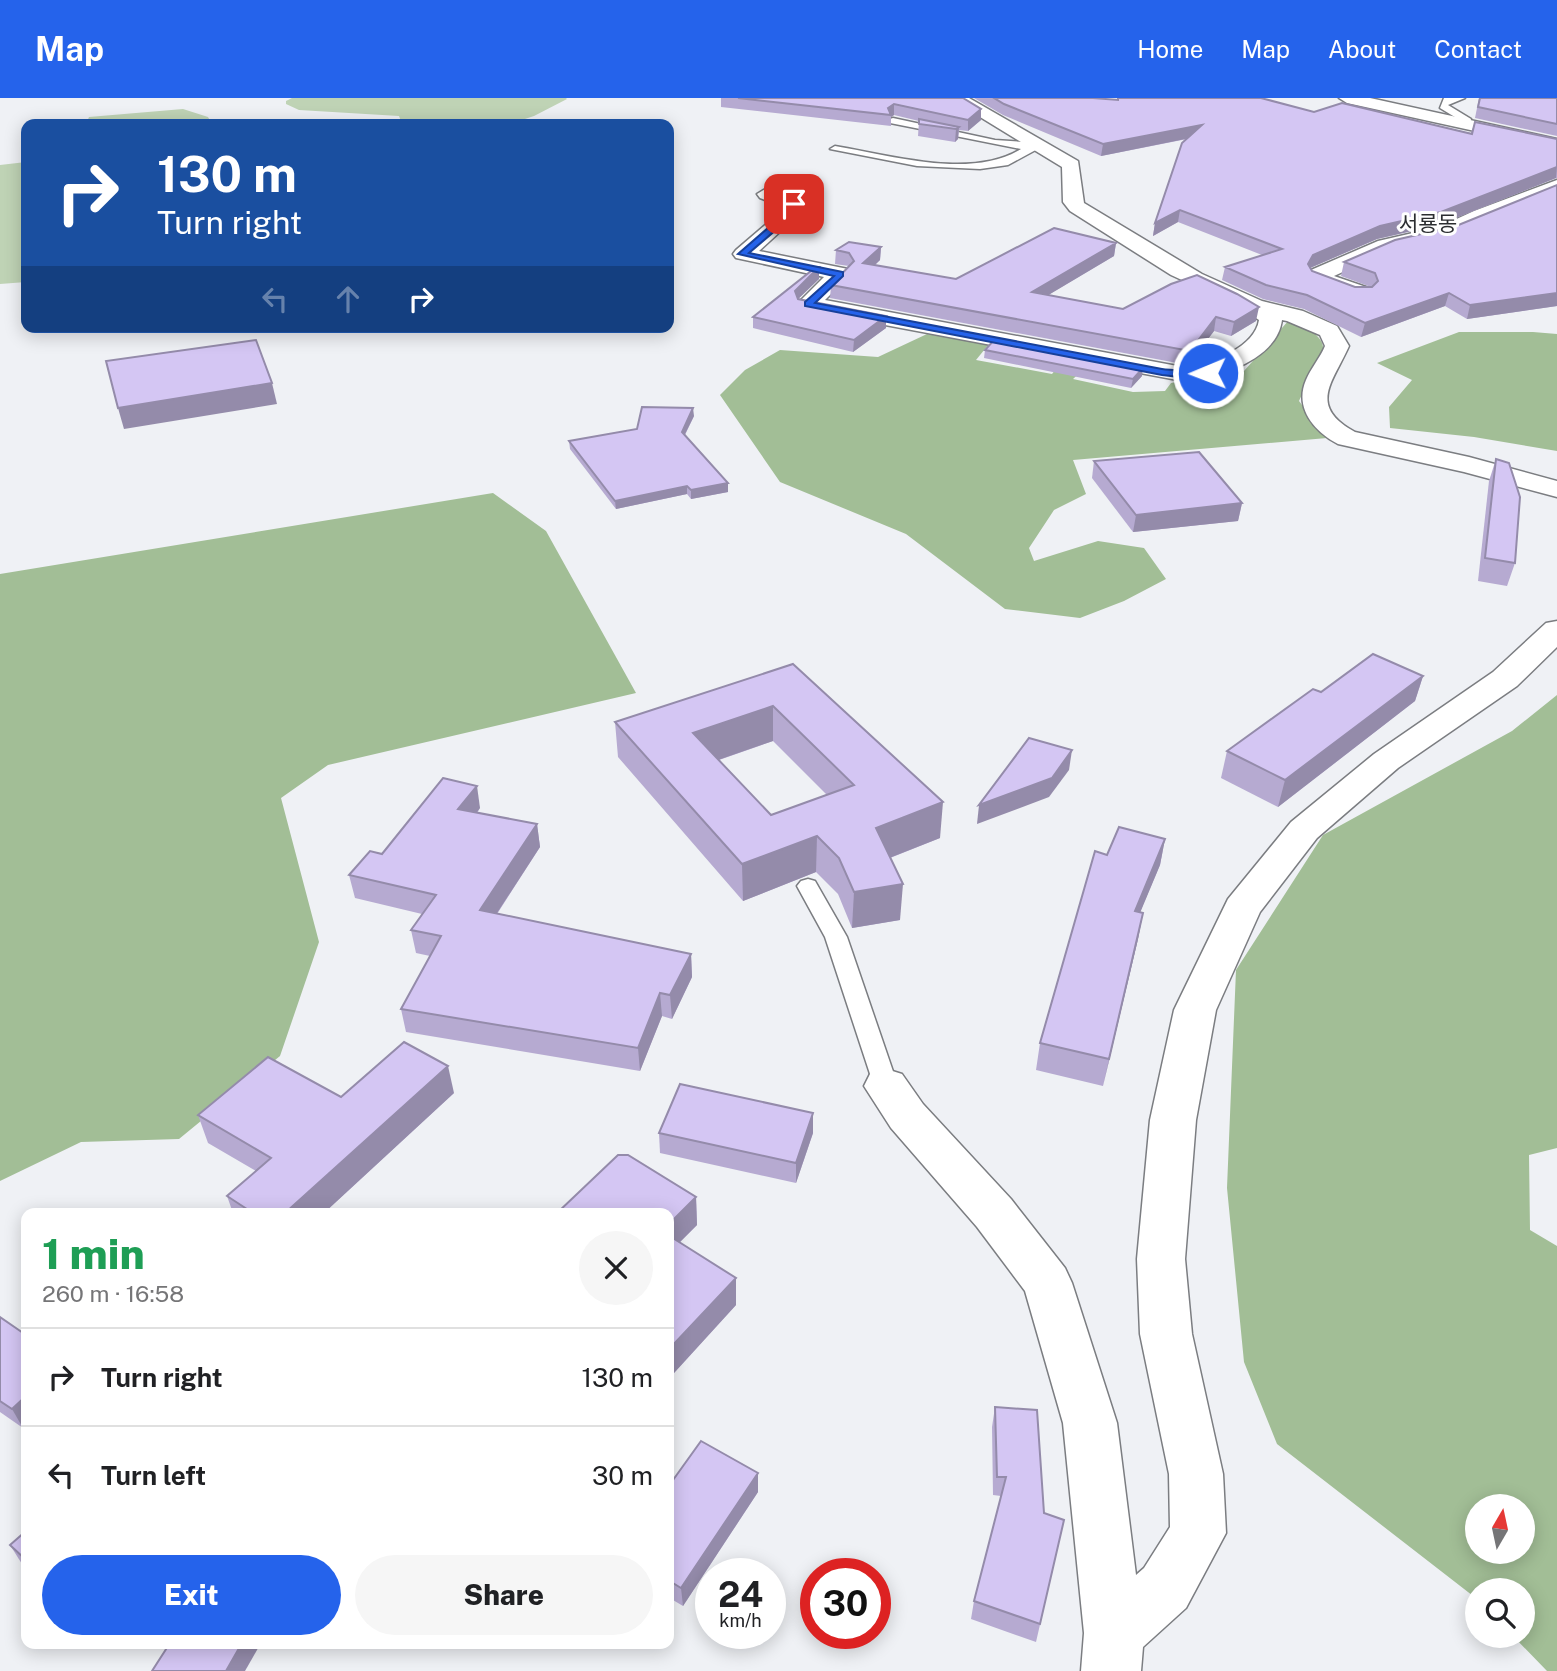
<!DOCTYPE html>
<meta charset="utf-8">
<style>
:root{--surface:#fff;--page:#f6f6f6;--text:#202124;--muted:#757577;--line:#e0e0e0;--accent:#2563eb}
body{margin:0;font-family:"Public Sans","Noto Sans KR",sans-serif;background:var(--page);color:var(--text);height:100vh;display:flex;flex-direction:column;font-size:26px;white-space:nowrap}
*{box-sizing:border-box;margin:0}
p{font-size:23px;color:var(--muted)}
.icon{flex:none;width:38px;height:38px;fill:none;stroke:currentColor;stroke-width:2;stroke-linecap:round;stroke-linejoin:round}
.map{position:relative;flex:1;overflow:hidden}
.panel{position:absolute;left:21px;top:1110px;width:653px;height:441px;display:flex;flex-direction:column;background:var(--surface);border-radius:14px;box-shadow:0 4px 18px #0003}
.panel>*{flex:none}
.banner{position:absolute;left:21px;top:21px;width:653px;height:214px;border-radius:14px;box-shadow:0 4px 18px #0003;background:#1a4fa0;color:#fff;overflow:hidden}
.needle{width:46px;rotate:9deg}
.buttons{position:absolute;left:1465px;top:1396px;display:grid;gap:14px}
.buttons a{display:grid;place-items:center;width:70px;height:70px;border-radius:50%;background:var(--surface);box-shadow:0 4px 18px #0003;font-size:35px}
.speed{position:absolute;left:695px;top:1460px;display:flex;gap:14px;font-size:35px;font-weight:700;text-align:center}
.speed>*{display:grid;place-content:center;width:91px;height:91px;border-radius:50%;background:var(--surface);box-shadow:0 4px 18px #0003;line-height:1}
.speed small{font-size:18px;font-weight:400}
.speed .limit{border:10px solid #d22;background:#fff;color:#111}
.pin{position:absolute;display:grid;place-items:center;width:60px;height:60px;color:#fff;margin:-30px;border-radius:14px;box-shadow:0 4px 10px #0006}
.me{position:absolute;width:77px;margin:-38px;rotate:269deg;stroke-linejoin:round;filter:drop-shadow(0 0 5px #0008)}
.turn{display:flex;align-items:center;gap:24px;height:147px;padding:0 21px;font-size:32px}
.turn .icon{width:91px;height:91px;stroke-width:2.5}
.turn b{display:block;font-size:49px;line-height:60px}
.lanes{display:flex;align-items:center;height:66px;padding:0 21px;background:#0003;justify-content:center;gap:35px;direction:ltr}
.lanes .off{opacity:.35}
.round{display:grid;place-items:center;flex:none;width:74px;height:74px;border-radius:37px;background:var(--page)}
.head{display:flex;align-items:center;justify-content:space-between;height:119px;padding:0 21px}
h1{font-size:42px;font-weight:800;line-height:52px;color:#1e9e55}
.cta{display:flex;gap:14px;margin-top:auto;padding:14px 21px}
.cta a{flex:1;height:80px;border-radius:42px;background:var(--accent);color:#fff;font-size:28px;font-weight:800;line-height:80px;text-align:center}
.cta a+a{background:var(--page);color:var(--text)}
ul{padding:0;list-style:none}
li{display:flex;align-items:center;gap:21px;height:98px;padding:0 21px;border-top:2px solid var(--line)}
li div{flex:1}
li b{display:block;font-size:26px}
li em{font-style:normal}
header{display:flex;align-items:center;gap:42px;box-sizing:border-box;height:98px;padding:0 35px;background:var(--accent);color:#fff}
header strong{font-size:33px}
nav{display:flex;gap:38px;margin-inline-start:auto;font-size:24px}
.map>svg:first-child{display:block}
.green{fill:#bfd3b5}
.forest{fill:#a2be96;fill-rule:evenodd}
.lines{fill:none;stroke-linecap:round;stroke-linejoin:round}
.lane-casing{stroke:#7b7d81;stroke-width:3}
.street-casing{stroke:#7b7d81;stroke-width:3}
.secondary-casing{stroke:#7b7d81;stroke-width:3}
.lane{fill:#fff;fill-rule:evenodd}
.street{fill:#fff;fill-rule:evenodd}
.secondary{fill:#fff;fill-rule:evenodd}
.wall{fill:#b6aad1;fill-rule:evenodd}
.shaded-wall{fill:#948baa}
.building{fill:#d4c6f3;stroke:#948baa;stroke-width:2;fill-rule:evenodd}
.route{fill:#2563eb;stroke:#184099;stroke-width:2}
.labels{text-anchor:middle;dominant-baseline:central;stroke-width:6;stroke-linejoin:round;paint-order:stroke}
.far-quarter-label{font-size:21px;fill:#2b2d30;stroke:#fefefe}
</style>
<header>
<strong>Map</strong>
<nav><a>Home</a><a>Map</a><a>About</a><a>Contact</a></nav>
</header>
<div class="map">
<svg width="1557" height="1573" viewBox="0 0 1557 1573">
<rect width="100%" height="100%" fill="#eff1f5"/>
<g class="green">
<polygon points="292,0 566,0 567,1 534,18 510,26 402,26 399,18 299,12 286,6 286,3"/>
<polygon points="183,11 208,19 212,26 86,26 89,19"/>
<polygon points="26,64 26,184 0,186 0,67"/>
</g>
<g class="forest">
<path d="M1289 222C1347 245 1318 261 1299 303L1327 340 1073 362 1086 396 1054 412 1029 450 1034 463 1098 443 1144 450 1166 481 1124 503 1080 520 1005 511 906 436 780 384 720 297 745 272 780 252 878 259 927 236 989 246 976 262 1052 276 1064 261 1089 266 1073 281 1133 294 1165 293 1171 285 1244 273Z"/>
<polygon points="1459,234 1533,234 1557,236 1557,353 1474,339 1390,330 1389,309 1412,282 1377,265"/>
<polygon points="493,395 546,433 636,595 328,667 281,700 319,844 280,958 179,1041 81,1044 0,1083 0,476"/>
<path d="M1557 597V1050L1529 1057 1530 1132 1557 1148V1573H1547L1513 1538H1522V1493H1477V1501L1277 1346 1244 1264 1227 1090 1236 872 1323 737 1512 633ZM1477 1409H1522V1454H1477Z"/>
</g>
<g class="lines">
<g class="lane-casing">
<g id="lane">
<polygon points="1444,0 1465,0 1448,7 1471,21 1469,29 1463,29 1463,24 1440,10"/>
<path d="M893 20 995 42 1038 45 1043 48 1008 67 980 71 917 68 830 51 835 48C890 57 971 82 1021 51L890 25V21Z"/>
<polygon points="808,781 815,783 847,839 898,988 895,994 886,997 877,994 874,988 825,839 797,788 801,783"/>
</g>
</g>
<g class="street-casing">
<g id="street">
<path d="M949 0H969L1078 63 1084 105 1202 176 1262 203 1303 213 1337 228 1349 248C1333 284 1307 308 1355 334L1469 359 1557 383V399L1464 374 1338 346C1314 333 1294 310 1306 282 1311 270 1320 260 1325 248L1320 237 1287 223 1282 222C1277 261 1222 278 1188 284L800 211 797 206 824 179 736 160 733 156 736 152 785 110 760 100 757 96 767 90 801 102 805 111 759 153 848 171 851 176 825 202 1188 270C1213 265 1255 249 1259 222L1236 207 1171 177 1070 113 1063 104 1062 69Z"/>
<polygon points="1557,82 1557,95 1452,138 1391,152 1334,178 1369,190 1372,195 1369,200 1353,200 1311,185 1308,180 1311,172 1378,143 1439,129 1474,113"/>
<polygon points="1557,523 1557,549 1517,588 1398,670 1317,740 1260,814 1216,912 1196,1022 1185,1161 1192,1236 1223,1376 1226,1435 1186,1510 1143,1549 1141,1573 1081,1573 1084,1535 1063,1325 1025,1193 977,1129 891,1030 864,988 870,976 886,971 902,976 923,1006 1011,1101 1065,1170 1072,1185 1117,1325 1136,1477 1144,1470 1170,1429 1169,1376 1140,1236 1137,1161 1150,1022 1174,912 1228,801 1291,724 1374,656 1493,574 1546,525"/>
</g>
</g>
<g class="secondary-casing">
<polygon id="secondary" points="1339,0 1370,0 1557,41 1557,51 1347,5"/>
</g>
<use href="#lane" class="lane"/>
<use href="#street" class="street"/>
<use href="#secondary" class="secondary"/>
</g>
<g class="wall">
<polygon points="721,0 963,0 981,11 981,22 968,33 959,32 958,41 955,44 918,38 919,23 894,17 891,19 891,28 721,9"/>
<polygon points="974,0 1093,0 1314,14 1471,35 1475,24 1557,41 1557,80 1556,80 1438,127 1377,141 1310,170 1312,173 1355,189 1371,189 1341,178 1344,164 1456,128 1557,87 1557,208 1467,221 1445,208 1361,239 1304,211 1263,201 1222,182 1225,169 1262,157 1178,124 1153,138 1155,125 1187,41 1101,58 1003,17"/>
<polygon points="1479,0 1557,0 1557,38 1475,20"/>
<polygon points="1116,145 1114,158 1048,197 1123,211 1256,223 1231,238 1214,233 1188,267 830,200 831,187 849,168 835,166 836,152 881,149 880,162 875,167 956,181"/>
<polygon points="819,169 819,181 798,201 886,230 853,254 753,230 753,219"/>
<polygon points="985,252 1142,278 1131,290 984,260"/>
<polygon points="694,318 685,337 728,394 691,401 687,396 616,411 570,351 569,343 637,331"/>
<polygon points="1496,361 1515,465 1507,488 1478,483 1489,383"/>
<polygon points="1094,363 1242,405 1238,423 1133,434 1092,380"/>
<path d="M793 566 940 740 890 760 900 822 852 830 838 796 816 774 743 803 618 659 615 624ZM773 643 827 697 771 717 719 662Z"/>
<polygon points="1423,578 1415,603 1278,709 1221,680 1227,653"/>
<polygon points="480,710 477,715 537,726 540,749 497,816 691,856 692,879 672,921 662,918 640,973 406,934 401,911 430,858 416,855 411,832 422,816 355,800 349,777 382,756"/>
<polygon points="1165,741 1160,767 1140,814 1143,815 1138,841 1103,988 1036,972 1040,945 1107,757"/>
<polygon points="454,995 324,1115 233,1115 227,1098 256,1073 208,1045 198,1017 341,999"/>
<polygon points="659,1035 813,1035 796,1085 660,1055"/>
<polygon points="696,1099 697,1127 680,1144 736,1207 674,1275 668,1272 668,1115"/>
<polygon points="0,1219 23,1330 0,1314"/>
<polygon points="995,1309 1044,1415 1064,1422 1036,1544 971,1521 974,1503 1001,1398 993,1397 992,1329"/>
<polygon points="668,1389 758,1394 683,1508 668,1499"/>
<polygon points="26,1433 26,1469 22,1466 10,1447"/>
</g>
<g class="shaded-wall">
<polygon points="894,6 894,17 891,19 888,10"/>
<polygon points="981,11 981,22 968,33 968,22"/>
<polygon points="1202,27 1200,38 1101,58 1103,46"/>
<polygon points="959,29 958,41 955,44 956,31"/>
<polygon points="1557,69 1556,80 1438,127 1377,141 1310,170 1308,166 1313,157 1380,128"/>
<polygon points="1180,112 1178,124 1153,138 1155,125"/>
<polygon points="1116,145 1114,158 1030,208 1032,194"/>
<polygon points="881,149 880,162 863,178 863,165"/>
<polygon points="819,169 819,181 795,204 795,193"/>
<polygon points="1449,195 1445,208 1361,239 1365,225"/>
<polygon points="1557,195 1557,208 1467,221 1470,207"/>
<polygon points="1259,209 1256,223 1231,238 1234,224"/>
<polygon points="886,218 886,230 853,254 854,242"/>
<polygon points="1216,219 1214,233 1188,267 1190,253"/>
<polygon points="1143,270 1142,278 1131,290 1133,281"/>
<polygon points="272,285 277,306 124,331 118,310"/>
<polygon points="693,310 694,318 682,342 682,334"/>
<polygon points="728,385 728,394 691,401 691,392"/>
<polygon points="687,388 687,396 616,411 615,403"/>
<polygon points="1242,405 1238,423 1133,434 1136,417"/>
<polygon points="1423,578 1415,603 1278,709 1285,682"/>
<polygon points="773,608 773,643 695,670 693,635"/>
<polygon points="1072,652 1069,672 1049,699 977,726 979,707"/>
<polygon points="477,688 480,710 462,734 458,711"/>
<polygon points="943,704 940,740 874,766 876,730"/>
<polygon points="537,726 540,749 484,835 480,812"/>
<polygon points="817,738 816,774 743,803 742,766"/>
<polygon points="1165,741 1160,767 1130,839 1135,813"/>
<polygon points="903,786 900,822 852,830 854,794"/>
<polygon points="1143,815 1138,841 1103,988 1109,961"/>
<polygon points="691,856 692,879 672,921 670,897"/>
<polygon points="660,895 662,918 640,973 638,950"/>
<polygon points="448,968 454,995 324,1115 285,1115"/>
<polygon points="813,1015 813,1035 796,1085 796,1065"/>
<polygon points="696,1099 697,1127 668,1156 668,1127"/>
<polygon points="736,1180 736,1207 674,1275 672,1248"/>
<polygon points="26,1298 26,1327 23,1330 12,1311"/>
<polygon points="758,1375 758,1394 683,1508 681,1490"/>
<polygon points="242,1545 261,1545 245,1573 226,1573"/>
</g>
<g class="building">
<polygon points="738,0 963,0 981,11 968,22 894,6 888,10 891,17"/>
<polygon points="994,0 1093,0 1118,2 1118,0 1261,0 1314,14 1342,5 1472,36 1475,24 1557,41 1557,69 1441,114 1380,128 1313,157 1308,166 1312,173 1355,189 1372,189 1378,183 1375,175 1344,164 1395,142 1456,128 1557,87 1557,195 1470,207 1449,195 1365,225 1307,197 1266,187 1225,169 1282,151 1180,112 1155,125 1182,45 1202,27 1103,46 1004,6"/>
<polygon points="1480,0 1557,0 1557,26 1478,9"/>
<polygon points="919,21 959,29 956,31 919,26"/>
<polygon points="1054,130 1116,145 1032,194 1123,211 1171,186 1197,177 1237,196 1259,209 1234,224 1216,219 1190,253 831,187 854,163 849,155 836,152 849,144 881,149 863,165 956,181"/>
<polygon points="816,169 819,169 795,193 798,201 886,218 854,242 753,219"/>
<polygon points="256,242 272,285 118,310 106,263"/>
<polygon points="994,242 1143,270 1133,281 985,252"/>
<polygon points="642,309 693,310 682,334 728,385 691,392 687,388 615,403 569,343 637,331"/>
<polygon points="1199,354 1242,405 1136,417 1094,363"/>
<polygon points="1496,361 1509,365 1520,399 1515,465 1485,460"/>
<polygon points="1373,556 1423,578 1285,682 1227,653 1313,591 1321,594"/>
<path d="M793 566 943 704 876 730 903 786 854 794 839 760 817 738 742 766 615 624ZM773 608 854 687 771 717 693 635Z"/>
<polygon points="1029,640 1072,652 1052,680 979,707"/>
<polygon points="443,680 477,688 458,711 537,726 480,812 691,856 670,897 660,895 638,950 401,911 441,838 411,832 436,797 349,777 370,753 382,756"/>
<polygon points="1119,729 1165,741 1135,813 1143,815 1109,961 1040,945 1095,753 1107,757"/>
<polygon points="404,944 448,968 285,1115 253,1115 227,1098 271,1060 198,1017 268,959 341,999"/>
<polygon points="680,986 813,1015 796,1065 659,1035"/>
<polygon points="618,1057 628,1057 696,1099 668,1127 668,1115 557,1115"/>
<polygon points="668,1137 736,1180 672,1248 668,1246"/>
<polygon points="0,1219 26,1237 26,1298 12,1311 0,1303"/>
<polygon points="995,1309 1037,1312 1044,1415 1064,1422 1040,1526 974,1503 1006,1379 997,1379"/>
<polygon points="701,1343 758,1375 681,1490 668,1482 668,1389"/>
<polygon points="26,1433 26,1462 10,1447"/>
<polygon points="170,1545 242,1545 226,1573 152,1573"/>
</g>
<path class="route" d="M791 104H797L798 113 749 155 843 174V178L815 205 1162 271C1173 273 1208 272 1213 275L1188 280 1162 277 805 208V204L834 178 738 156 791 110Z"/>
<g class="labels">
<g class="far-quarter-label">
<text x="1428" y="125">서룡동</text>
</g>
</g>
</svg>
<div class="buttons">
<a><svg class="needle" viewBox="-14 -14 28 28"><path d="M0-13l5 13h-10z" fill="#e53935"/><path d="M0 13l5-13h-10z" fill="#757577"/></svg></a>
<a><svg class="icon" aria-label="search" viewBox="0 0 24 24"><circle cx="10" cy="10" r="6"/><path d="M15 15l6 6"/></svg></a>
</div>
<div class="speed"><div>24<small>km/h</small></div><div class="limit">30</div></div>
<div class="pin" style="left:794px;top:106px;background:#d93025"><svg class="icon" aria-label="arrive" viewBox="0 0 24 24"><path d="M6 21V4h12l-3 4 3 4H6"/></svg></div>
<svg class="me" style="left:1208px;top:275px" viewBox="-20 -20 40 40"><circle r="17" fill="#2563eb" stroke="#fff" stroke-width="3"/><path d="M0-11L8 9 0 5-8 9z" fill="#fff"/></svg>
<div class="banner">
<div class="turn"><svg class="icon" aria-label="right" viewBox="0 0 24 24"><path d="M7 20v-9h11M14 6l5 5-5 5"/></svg><div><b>130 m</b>Turn right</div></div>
<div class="lanes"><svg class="icon off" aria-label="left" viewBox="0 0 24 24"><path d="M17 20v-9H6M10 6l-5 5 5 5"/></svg><svg class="icon off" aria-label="ahead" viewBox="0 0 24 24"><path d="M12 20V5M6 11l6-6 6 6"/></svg><svg class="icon" aria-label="right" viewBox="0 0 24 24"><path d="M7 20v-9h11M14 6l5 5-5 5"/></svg></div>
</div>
<section class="panel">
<div class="head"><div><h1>1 min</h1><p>260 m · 16:58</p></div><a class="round"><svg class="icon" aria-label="close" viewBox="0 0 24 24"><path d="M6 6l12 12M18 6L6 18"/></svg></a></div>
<ul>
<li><svg class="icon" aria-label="right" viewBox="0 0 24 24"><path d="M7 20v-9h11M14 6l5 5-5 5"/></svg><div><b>Turn right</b></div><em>130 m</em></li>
<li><svg class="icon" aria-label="left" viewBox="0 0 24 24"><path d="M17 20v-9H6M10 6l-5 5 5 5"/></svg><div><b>Turn left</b></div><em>30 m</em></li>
</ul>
<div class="cta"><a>Exit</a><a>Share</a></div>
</section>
</div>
